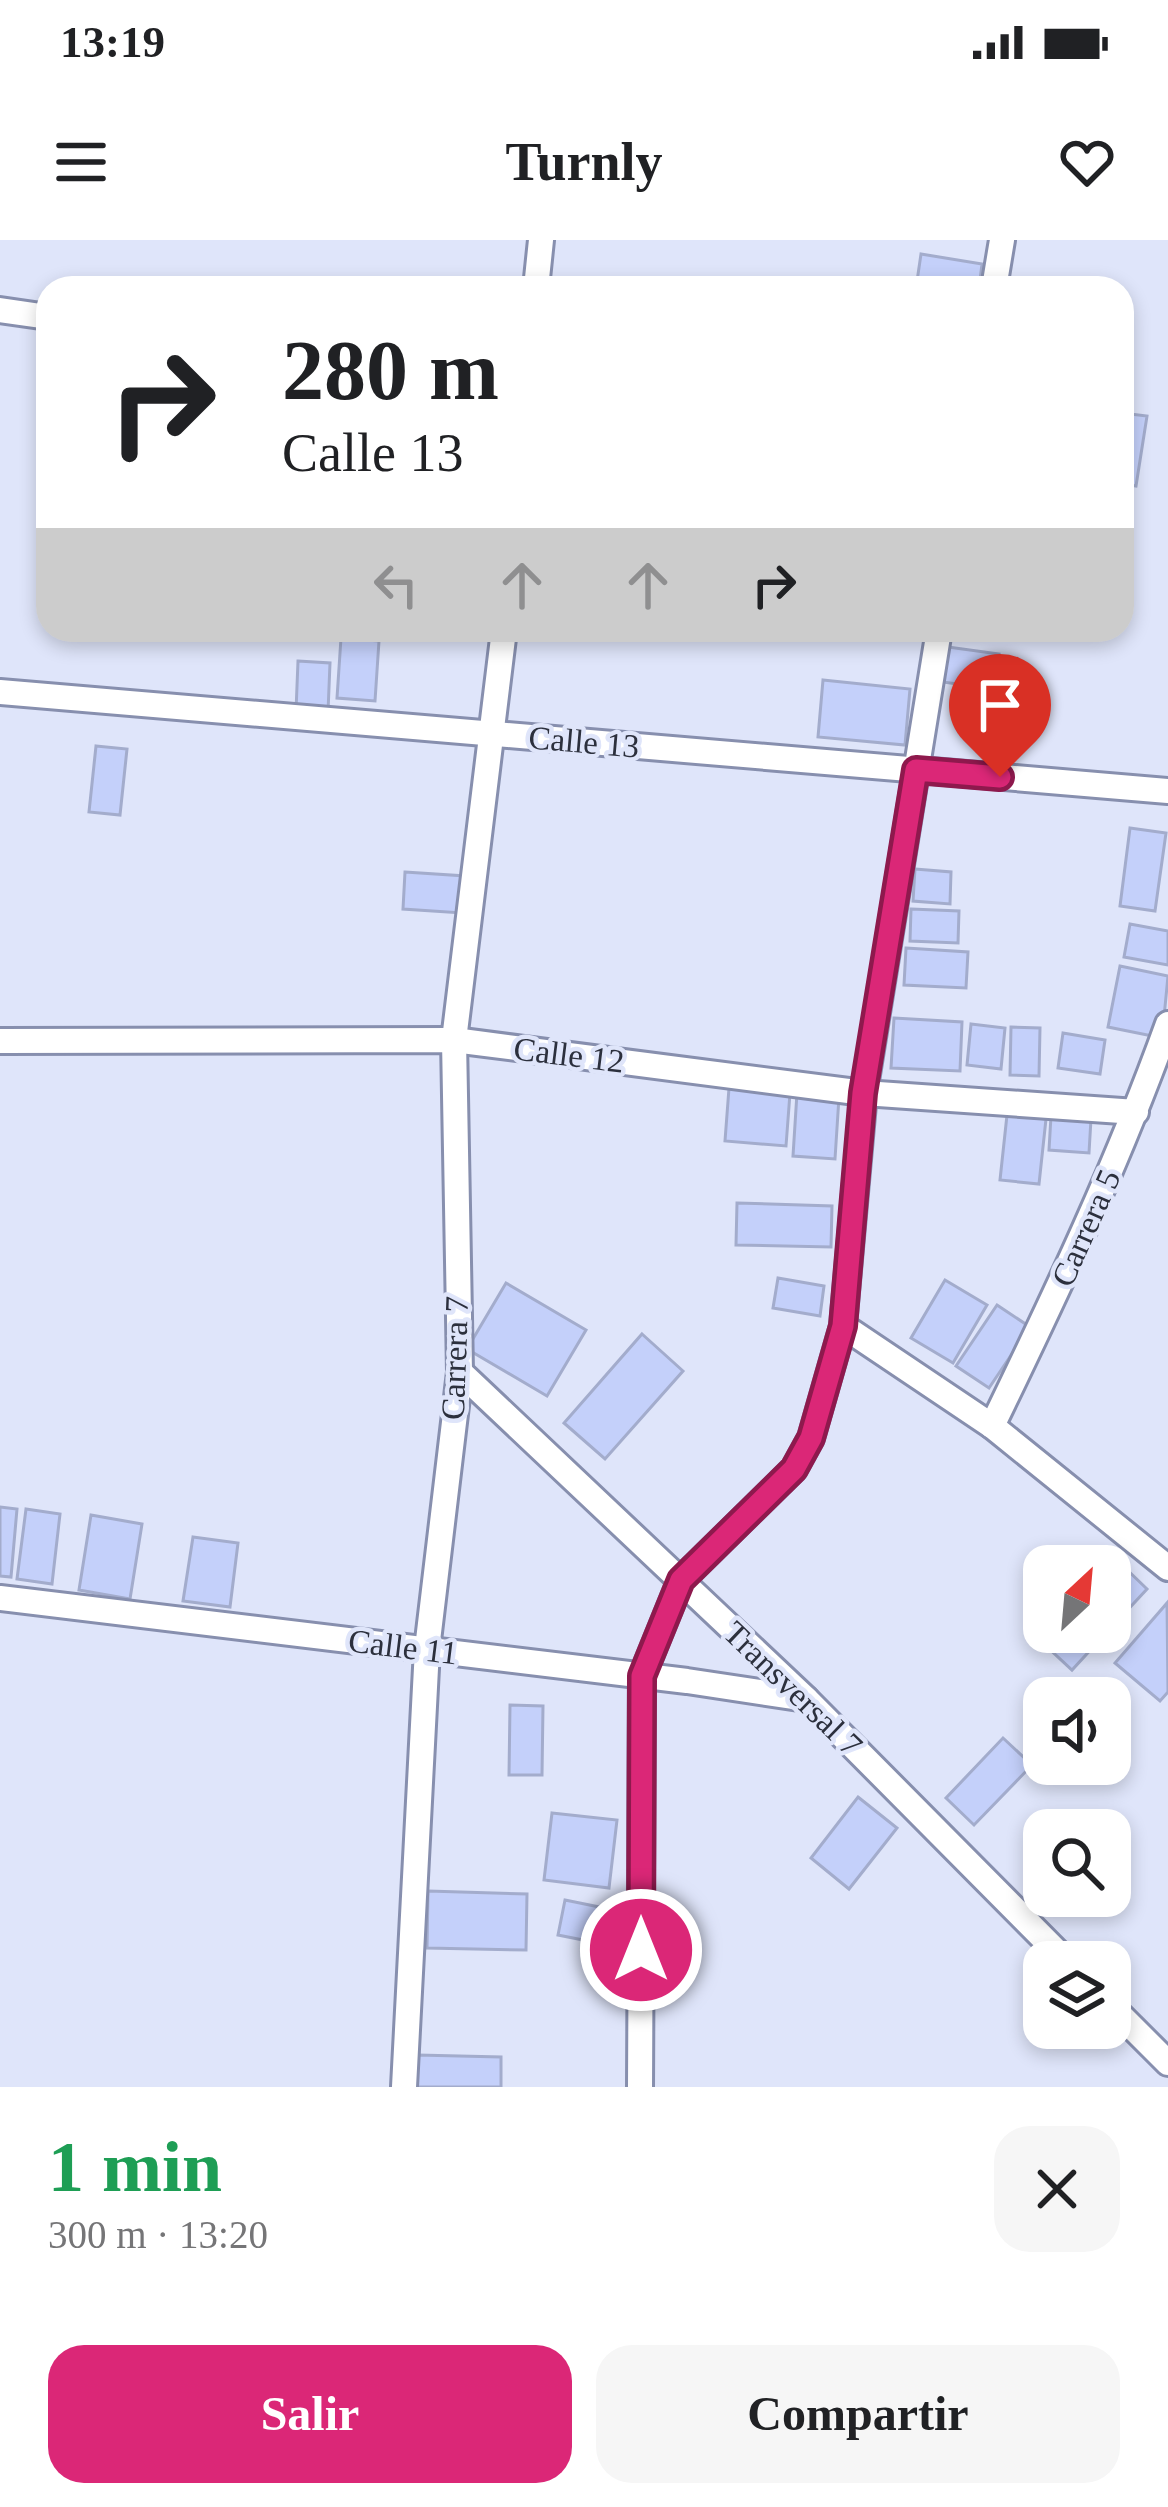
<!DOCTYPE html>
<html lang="es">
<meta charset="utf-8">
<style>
:root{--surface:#fff;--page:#f6f6f6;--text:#202124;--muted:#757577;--accent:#db2777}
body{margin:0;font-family:Georgia,serif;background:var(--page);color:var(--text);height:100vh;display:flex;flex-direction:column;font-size:45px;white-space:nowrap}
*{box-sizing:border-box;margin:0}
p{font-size:39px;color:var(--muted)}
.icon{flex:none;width:66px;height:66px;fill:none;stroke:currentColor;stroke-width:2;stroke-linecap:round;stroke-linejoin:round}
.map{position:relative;height:1847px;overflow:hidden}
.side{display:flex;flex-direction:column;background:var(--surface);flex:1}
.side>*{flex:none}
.hud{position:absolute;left:36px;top:36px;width:1098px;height:366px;border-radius:36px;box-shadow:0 6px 18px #0003;background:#fff;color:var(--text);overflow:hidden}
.needle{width:78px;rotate:26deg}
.buttons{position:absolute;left:1023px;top:1305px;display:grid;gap:24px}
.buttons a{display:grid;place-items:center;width:108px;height:108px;border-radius:24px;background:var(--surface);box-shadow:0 6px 18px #0003;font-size:60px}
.pin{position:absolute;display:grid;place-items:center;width:102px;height:102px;color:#fff;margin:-123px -51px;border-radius:50% 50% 50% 0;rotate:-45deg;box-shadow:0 0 12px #0007}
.pin .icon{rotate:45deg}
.me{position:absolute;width:132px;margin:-66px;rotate:0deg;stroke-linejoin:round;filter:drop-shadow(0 0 9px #0008)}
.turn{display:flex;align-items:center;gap:42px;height:252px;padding:0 48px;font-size:54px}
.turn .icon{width:156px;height:156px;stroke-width:2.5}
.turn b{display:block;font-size:84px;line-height:102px}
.lanes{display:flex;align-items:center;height:114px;padding:0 48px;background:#0003;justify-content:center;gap:60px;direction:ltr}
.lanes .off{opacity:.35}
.round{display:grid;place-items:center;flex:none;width:126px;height:126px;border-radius:36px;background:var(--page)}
.headline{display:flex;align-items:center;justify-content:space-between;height:204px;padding:0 48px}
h1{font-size:72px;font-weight:700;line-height:90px;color:#1e9e55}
.button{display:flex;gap:24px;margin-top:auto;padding:24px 48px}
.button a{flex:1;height:138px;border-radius:36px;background:var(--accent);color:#fff;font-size:48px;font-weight:700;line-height:138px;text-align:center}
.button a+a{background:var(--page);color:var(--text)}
.status{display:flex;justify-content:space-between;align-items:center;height:84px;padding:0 60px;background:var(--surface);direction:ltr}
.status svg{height:33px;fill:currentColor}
header{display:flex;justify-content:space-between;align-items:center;height:156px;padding:0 48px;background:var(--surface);font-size:54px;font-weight:700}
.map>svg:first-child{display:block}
.building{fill:#c4d0fa;stroke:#a3accc;stroke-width:3}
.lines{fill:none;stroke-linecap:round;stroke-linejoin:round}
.street-casing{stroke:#878fae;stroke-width:30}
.street{stroke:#fff;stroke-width:24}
.route-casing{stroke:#8e194d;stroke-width:30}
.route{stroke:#db2777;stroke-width:21}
.labels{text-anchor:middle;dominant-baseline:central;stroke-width:9;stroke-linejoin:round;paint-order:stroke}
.street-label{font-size:33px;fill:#2c303d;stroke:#dfe5fa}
</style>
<div class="status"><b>13:19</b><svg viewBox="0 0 49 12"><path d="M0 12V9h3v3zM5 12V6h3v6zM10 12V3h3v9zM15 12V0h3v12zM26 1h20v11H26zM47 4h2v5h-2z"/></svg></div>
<header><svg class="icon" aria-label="menu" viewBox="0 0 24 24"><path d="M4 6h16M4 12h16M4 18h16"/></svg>Turnly<svg class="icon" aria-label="heart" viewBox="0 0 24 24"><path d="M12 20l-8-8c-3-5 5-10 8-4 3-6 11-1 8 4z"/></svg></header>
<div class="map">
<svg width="1168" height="1847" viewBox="0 0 1168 1847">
<rect width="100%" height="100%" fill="#dfe5fa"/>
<g class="building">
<polygon points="921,14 982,24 979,48 916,48"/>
<polygon points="1122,173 1147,176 1136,246 1122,244"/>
<polygon points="341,398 379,401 375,461 337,458"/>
<polygon points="948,407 999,414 994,449 943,442"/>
<polygon points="298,421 330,423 328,472 296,471"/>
<polygon points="823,440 910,449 905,505 818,497"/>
<polygon points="96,506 127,509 120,575 89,572"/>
<polygon points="1130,588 1166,593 1155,671 1120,666"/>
<polygon points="915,629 951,632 950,664 913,661"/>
<polygon points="405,632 465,636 462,673 403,669"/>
<polygon points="911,669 959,671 958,703 910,701"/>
<polygon points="1130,684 1168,691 1168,725 1124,717"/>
<polygon points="906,708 968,712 966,748 904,745"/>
<polygon points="1120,726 1168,736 1162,798 1108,787"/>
<polygon points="894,778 962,782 960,831 891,828"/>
<polygon points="971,784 1005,788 1001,829 967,825"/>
<polygon points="1011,787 1040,788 1039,836 1010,835"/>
<polygon points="1063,793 1105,800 1100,834 1058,828"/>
<polygon points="729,848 790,853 786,906 725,901"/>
<polygon points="797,853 839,857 835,919 793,916"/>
<polygon points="1007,875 1046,879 1039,944 1000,940"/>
<polygon points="1051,876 1091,879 1089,913 1049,910"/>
<polygon points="737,963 832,966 831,1007 736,1005"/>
<polygon points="778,1038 824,1046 820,1076 773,1068"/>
<polygon points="945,1040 987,1065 953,1123 911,1098"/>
<polygon points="506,1043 586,1090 547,1156 467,1109"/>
<polygon points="997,1065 1030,1087 989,1148 956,1126"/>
<polygon points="642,1094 683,1131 605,1219 564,1183"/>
<polygon points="0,1267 17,1269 11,1337 0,1336"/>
<polygon points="26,1269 60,1274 52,1344 17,1339"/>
<polygon points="91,1275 142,1284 130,1359 79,1350"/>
<polygon points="193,1297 238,1303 230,1367 183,1361"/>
<polygon points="1118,1321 1147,1349 1110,1389 1110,1330"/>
<polygon points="1167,1363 1168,1452 1160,1461 1115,1423"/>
<polygon points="1052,1392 1107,1392 1072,1430 1043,1403"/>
<polygon points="510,1465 543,1466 542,1535 509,1535"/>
<polygon points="1003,1498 1032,1525 974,1585 946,1558"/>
<polygon points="858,1557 897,1588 849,1649 811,1618"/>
<polygon points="552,1573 617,1580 609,1648 544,1640"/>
<polygon points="428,1651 527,1654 526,1710 427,1708"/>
<polygon points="565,1660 614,1670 608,1705 558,1695"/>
<polygon points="417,1815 501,1817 501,1847 416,1847"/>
</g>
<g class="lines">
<g class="street-casing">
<g id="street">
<polyline points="536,48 541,0"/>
<polyline points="994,48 1002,0"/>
<polyline points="0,70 48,77"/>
<polyline points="0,452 1168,551"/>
<polyline points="0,801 454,800 864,853 1136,872"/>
<polyline points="843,1086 992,1186 1168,1328"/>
<polyline points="460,1132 806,1459 1067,1722"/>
<path d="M992 1186C1056 1054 1118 923 1168 784"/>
<polyline points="0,1358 687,1441 806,1459"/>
<polyline points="1110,1765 1168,1823"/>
<polyline points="404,1847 427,1409 460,1132 454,800 504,390"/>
<polyline points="640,1847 642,1436 681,1340 794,1229 811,1198 843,1086 864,853 939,390"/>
</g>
</g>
<use href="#street" class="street"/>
</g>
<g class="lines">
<g class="route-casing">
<polyline id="route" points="641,1710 642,1436 681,1340 794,1229 811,1198 843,1086 863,853 916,530 1000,537"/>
</g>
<use href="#route" class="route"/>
</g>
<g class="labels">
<g class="street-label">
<text transform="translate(584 502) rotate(5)">Calle 13</text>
<text transform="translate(569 815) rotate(7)">Calle 12</text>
<text transform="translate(1086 988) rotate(-66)">Carrera 5</text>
<text transform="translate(455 1118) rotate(-88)">Carrera 7</text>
<text transform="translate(403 1407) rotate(7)">Calle 11</text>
<text transform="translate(793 1449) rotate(44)">Transversal 7</text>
</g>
</g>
</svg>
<div class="buttons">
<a><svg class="needle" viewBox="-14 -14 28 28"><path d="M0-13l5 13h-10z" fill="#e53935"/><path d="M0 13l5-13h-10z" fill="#757577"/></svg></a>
<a><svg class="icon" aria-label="sound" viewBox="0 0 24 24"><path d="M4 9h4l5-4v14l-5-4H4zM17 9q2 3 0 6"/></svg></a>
<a><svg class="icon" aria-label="search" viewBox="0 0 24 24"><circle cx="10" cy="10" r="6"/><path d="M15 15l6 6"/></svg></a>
<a><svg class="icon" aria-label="layers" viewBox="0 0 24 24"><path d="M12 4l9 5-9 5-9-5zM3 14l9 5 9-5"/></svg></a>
</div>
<div class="pin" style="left:1000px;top:537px;background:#d93025"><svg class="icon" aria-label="arrive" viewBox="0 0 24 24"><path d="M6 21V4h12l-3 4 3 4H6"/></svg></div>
<svg class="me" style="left:641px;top:1710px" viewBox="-20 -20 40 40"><circle r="17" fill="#db2777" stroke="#fff" stroke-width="3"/><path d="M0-11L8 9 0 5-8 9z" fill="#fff"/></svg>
<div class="hud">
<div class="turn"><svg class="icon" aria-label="right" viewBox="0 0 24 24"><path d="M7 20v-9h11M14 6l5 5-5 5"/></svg><div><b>280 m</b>Calle 13</div></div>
<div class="lanes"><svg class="icon off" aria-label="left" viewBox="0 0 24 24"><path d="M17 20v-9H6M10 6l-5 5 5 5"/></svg><svg class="icon off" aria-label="ahead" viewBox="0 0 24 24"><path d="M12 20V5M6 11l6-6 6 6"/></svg><svg class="icon off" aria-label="ahead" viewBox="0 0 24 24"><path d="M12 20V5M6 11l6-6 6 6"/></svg><svg class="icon" aria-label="right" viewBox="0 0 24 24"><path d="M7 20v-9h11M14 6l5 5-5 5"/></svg></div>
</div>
</div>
<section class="side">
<div class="headline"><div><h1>1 min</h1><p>300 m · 13:20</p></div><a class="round"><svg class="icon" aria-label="close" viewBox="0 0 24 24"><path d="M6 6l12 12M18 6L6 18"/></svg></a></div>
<div class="button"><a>Salir</a><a>Compartir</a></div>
</section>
